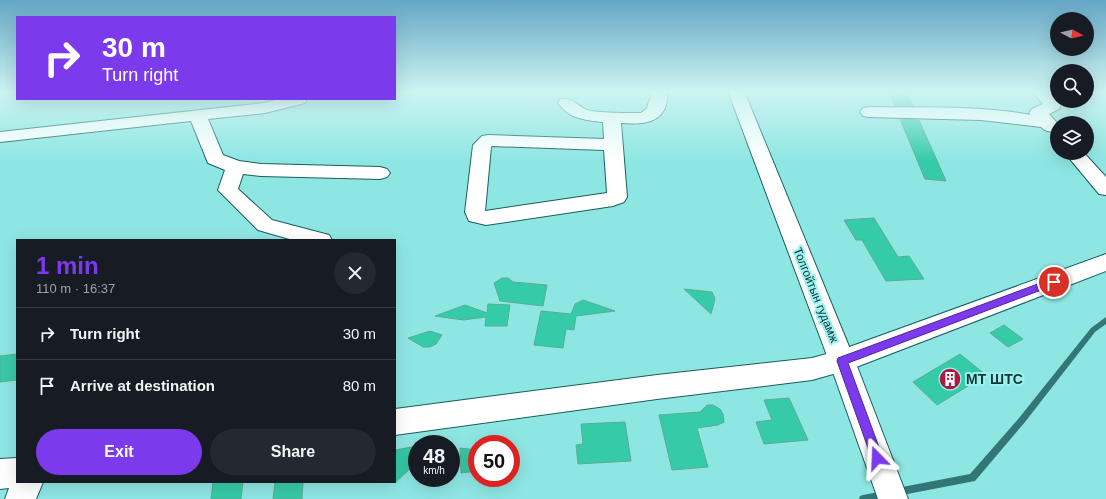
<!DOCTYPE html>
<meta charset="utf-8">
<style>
:root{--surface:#171b24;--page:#242831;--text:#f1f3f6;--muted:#9ea1a6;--line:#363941;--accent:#7c3aed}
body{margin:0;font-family:Helvetica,sans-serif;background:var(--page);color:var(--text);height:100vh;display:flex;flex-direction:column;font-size:15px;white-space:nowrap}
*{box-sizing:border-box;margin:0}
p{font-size:13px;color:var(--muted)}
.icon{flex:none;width:22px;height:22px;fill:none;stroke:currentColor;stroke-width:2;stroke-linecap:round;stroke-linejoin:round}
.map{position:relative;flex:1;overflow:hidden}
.drawer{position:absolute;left:16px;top:239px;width:380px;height:244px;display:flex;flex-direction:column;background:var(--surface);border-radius:0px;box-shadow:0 4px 16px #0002}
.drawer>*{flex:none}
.banner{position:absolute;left:16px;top:16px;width:380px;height:84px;border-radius:0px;box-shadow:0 4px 16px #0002;background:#7c3aed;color:#fff;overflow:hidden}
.needle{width:26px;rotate:97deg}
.buttons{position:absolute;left:1050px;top:12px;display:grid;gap:8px}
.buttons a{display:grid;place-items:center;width:44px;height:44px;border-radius:50%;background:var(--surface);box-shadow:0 4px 16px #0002;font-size:20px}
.speed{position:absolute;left:408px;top:435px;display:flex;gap:8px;font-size:20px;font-weight:700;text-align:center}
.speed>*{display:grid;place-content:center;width:52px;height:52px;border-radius:50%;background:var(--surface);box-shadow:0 4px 16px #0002;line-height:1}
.speed small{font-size:10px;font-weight:400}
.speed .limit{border:6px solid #d22;background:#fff;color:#111}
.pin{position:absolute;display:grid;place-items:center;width:34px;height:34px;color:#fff;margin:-17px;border:2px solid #fff;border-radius:50%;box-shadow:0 1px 4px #0007}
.me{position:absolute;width:44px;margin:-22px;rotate:339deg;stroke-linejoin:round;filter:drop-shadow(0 0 3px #0008)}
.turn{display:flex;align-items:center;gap:14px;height:84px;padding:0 20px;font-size:18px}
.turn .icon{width:52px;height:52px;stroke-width:2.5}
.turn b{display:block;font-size:28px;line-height:34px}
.round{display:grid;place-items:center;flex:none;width:42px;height:42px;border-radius:21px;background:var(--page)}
.overview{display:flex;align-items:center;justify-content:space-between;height:68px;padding:0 20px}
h1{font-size:24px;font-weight:600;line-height:30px;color:var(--accent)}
.action{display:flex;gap:8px;margin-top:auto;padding:8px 20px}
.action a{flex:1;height:46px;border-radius:24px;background:var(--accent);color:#fff;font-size:16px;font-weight:600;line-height:46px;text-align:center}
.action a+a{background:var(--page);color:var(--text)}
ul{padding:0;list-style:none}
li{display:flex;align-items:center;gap:12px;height:52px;padding:0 20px;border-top:1px solid var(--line)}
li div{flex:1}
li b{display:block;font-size:15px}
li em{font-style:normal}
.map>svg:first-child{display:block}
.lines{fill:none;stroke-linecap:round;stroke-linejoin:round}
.stream{fill:#327775;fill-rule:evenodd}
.building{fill:#36cba8;stroke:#5dab94}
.minor-casing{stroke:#165e5d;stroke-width:2}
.major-casing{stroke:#165e5d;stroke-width:2}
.minor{fill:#fff;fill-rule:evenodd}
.major{fill:#fff;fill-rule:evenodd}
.route{fill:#7c3aed;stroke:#51269a}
.labels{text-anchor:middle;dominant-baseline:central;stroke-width:4;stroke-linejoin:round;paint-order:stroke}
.street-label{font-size:12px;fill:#113736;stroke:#9bf3f0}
.near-poi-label{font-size:14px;font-weight:bold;fill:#113736;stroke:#9bf3f0;text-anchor:start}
</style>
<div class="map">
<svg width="1106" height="499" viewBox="0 0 1106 499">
<rect width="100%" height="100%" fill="#8ee6e3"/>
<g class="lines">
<g class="stream">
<polygon points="1106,317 1106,324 1095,332 1025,422 975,481 897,496 894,495 893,492 894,489 897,488 970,474 1019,418 1091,328"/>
<polygon points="884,491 887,492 888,495 887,498 884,499 859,499 860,496 863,495"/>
</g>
</g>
<g class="building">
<polygon points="889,91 906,91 913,106 895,106"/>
<polygon points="900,119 919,120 946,181 925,179"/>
<polygon points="874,218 898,257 909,256 924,279 886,281 862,240 856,240 844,220"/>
<polygon points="502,278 508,278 513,282 547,285 543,306 500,301 494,283"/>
<polygon points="684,289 712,292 715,299 711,314"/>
<polygon points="583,300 615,311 576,316 574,330 566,329 563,348 534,345 541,311 571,314 575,304"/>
<polygon points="488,304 510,305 507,326 485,326 486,317 463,320 435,316 465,305 487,313"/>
<polygon points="1004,325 1023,339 1008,347 990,333"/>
<polygon points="430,331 442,335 436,344 430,347 423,347 408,338"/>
<polygon points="17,354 17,380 0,382 0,356"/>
<polygon points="960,354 986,375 937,405 913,382"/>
<polygon points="789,398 808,440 764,444 756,422 772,420 764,400"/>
<polygon points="707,405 713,405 720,409 723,414 724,422 718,425 697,428 708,467 672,470 659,415 700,412"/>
<polygon points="625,422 631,461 578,464 576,445 583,444 581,424"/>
<polygon points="417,446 417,462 395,483 395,450"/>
<polygon points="460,448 477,450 477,471 461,473"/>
<polygon points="213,482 243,482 241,499 211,499"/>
<polygon points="275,482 303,482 302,499 273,499"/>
</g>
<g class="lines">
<g class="minor-casing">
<g id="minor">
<path d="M652 91H668C667 97 667 104 664 110 656 125 636 124 621 123L627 197 624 202 613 206 486 225 469 221 465 212 473 145 482 136 488 135 604 139 603 122C585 120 569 119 558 103L560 99C572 97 576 104 585 109 591 113 626 113 635 113H641L647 108ZM492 146 604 150 607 193 485 211 491 147Z"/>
<path d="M1032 91H1049L1061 105 1059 109 1049 114 1057 123V131C1050 132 1046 132 1041 127L981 120 869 117 863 116 860 112 863 108 869 107C923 108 978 105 1031 115L1029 113 1032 109 1043 104Z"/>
<polygon points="280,99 307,99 305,103 265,113 208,119 223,155 239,161 261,164 380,167 387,169 390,173 387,177 380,179 261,176 243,174 238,189 272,220 329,235 332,240 293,240 258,230 218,190 225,170 208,163 191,121 0,142 0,132 264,103"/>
<polygon points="1065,153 1084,153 1106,177 1106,195 1099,194"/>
<polygon points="1106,254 1106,271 851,369 812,380 657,399 395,435 395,409 657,375 812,358 841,350"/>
<polygon points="17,458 17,482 43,482 36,499 5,499 9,488 0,489 0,459"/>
</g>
</g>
<g class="major-casing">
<polygon id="major" points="728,91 744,91 855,361 908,499 878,499 829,361"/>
</g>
<use href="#minor" class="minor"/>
<use href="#major" class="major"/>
</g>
<linearGradient id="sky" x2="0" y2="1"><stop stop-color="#65a6c5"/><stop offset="0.57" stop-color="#ccf4f2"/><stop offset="1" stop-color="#ccf4f2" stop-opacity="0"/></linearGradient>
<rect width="1106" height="161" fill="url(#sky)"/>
<polygon class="route" points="1054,278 1058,282 1057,284 848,363 883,458 881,462 877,464 873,462 837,361 838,358"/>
<defs>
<g id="building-disc" transform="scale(1.15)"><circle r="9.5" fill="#ad1942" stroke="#9bf3f0"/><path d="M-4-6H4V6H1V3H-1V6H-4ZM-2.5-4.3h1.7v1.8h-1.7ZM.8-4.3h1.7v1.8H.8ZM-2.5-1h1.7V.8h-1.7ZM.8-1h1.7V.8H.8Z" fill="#fff"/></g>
</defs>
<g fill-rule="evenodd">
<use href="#building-disc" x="950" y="379"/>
</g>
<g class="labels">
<g class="street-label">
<text transform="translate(816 295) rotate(68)">Толгойтын гудамж</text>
</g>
<g class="near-poi-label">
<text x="966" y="379">MТ ШТС</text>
</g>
</g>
</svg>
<div class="buttons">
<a><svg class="needle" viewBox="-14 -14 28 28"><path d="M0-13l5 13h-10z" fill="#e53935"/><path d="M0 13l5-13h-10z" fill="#9ea1a6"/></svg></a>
<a><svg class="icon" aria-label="search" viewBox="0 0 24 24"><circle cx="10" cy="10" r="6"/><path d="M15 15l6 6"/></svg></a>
<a><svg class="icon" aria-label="layers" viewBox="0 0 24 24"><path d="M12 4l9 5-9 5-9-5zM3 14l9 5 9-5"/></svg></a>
</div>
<div class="speed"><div>48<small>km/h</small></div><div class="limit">50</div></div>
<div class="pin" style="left:1054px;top:282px;background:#d93025"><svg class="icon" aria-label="arrive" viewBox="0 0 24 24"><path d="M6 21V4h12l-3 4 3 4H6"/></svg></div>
<svg class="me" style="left:877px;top:458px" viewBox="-20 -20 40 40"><path d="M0-17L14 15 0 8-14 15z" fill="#7c3aed" stroke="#fff" stroke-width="4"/></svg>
<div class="banner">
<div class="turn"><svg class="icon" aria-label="right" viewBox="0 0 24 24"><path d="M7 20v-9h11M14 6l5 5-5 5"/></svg><div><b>30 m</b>Turn right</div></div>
</div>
<section class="drawer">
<div class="overview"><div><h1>1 min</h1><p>110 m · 16:37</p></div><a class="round"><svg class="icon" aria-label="close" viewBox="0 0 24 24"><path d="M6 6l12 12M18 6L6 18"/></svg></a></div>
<ul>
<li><svg class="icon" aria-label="right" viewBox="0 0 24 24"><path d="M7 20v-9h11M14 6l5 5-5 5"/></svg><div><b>Turn right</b></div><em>30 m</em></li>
<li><svg class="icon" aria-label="arrive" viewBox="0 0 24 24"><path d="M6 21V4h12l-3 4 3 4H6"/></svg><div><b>Arrive at destination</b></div><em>80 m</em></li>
</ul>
<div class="action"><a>Exit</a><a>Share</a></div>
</section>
</div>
